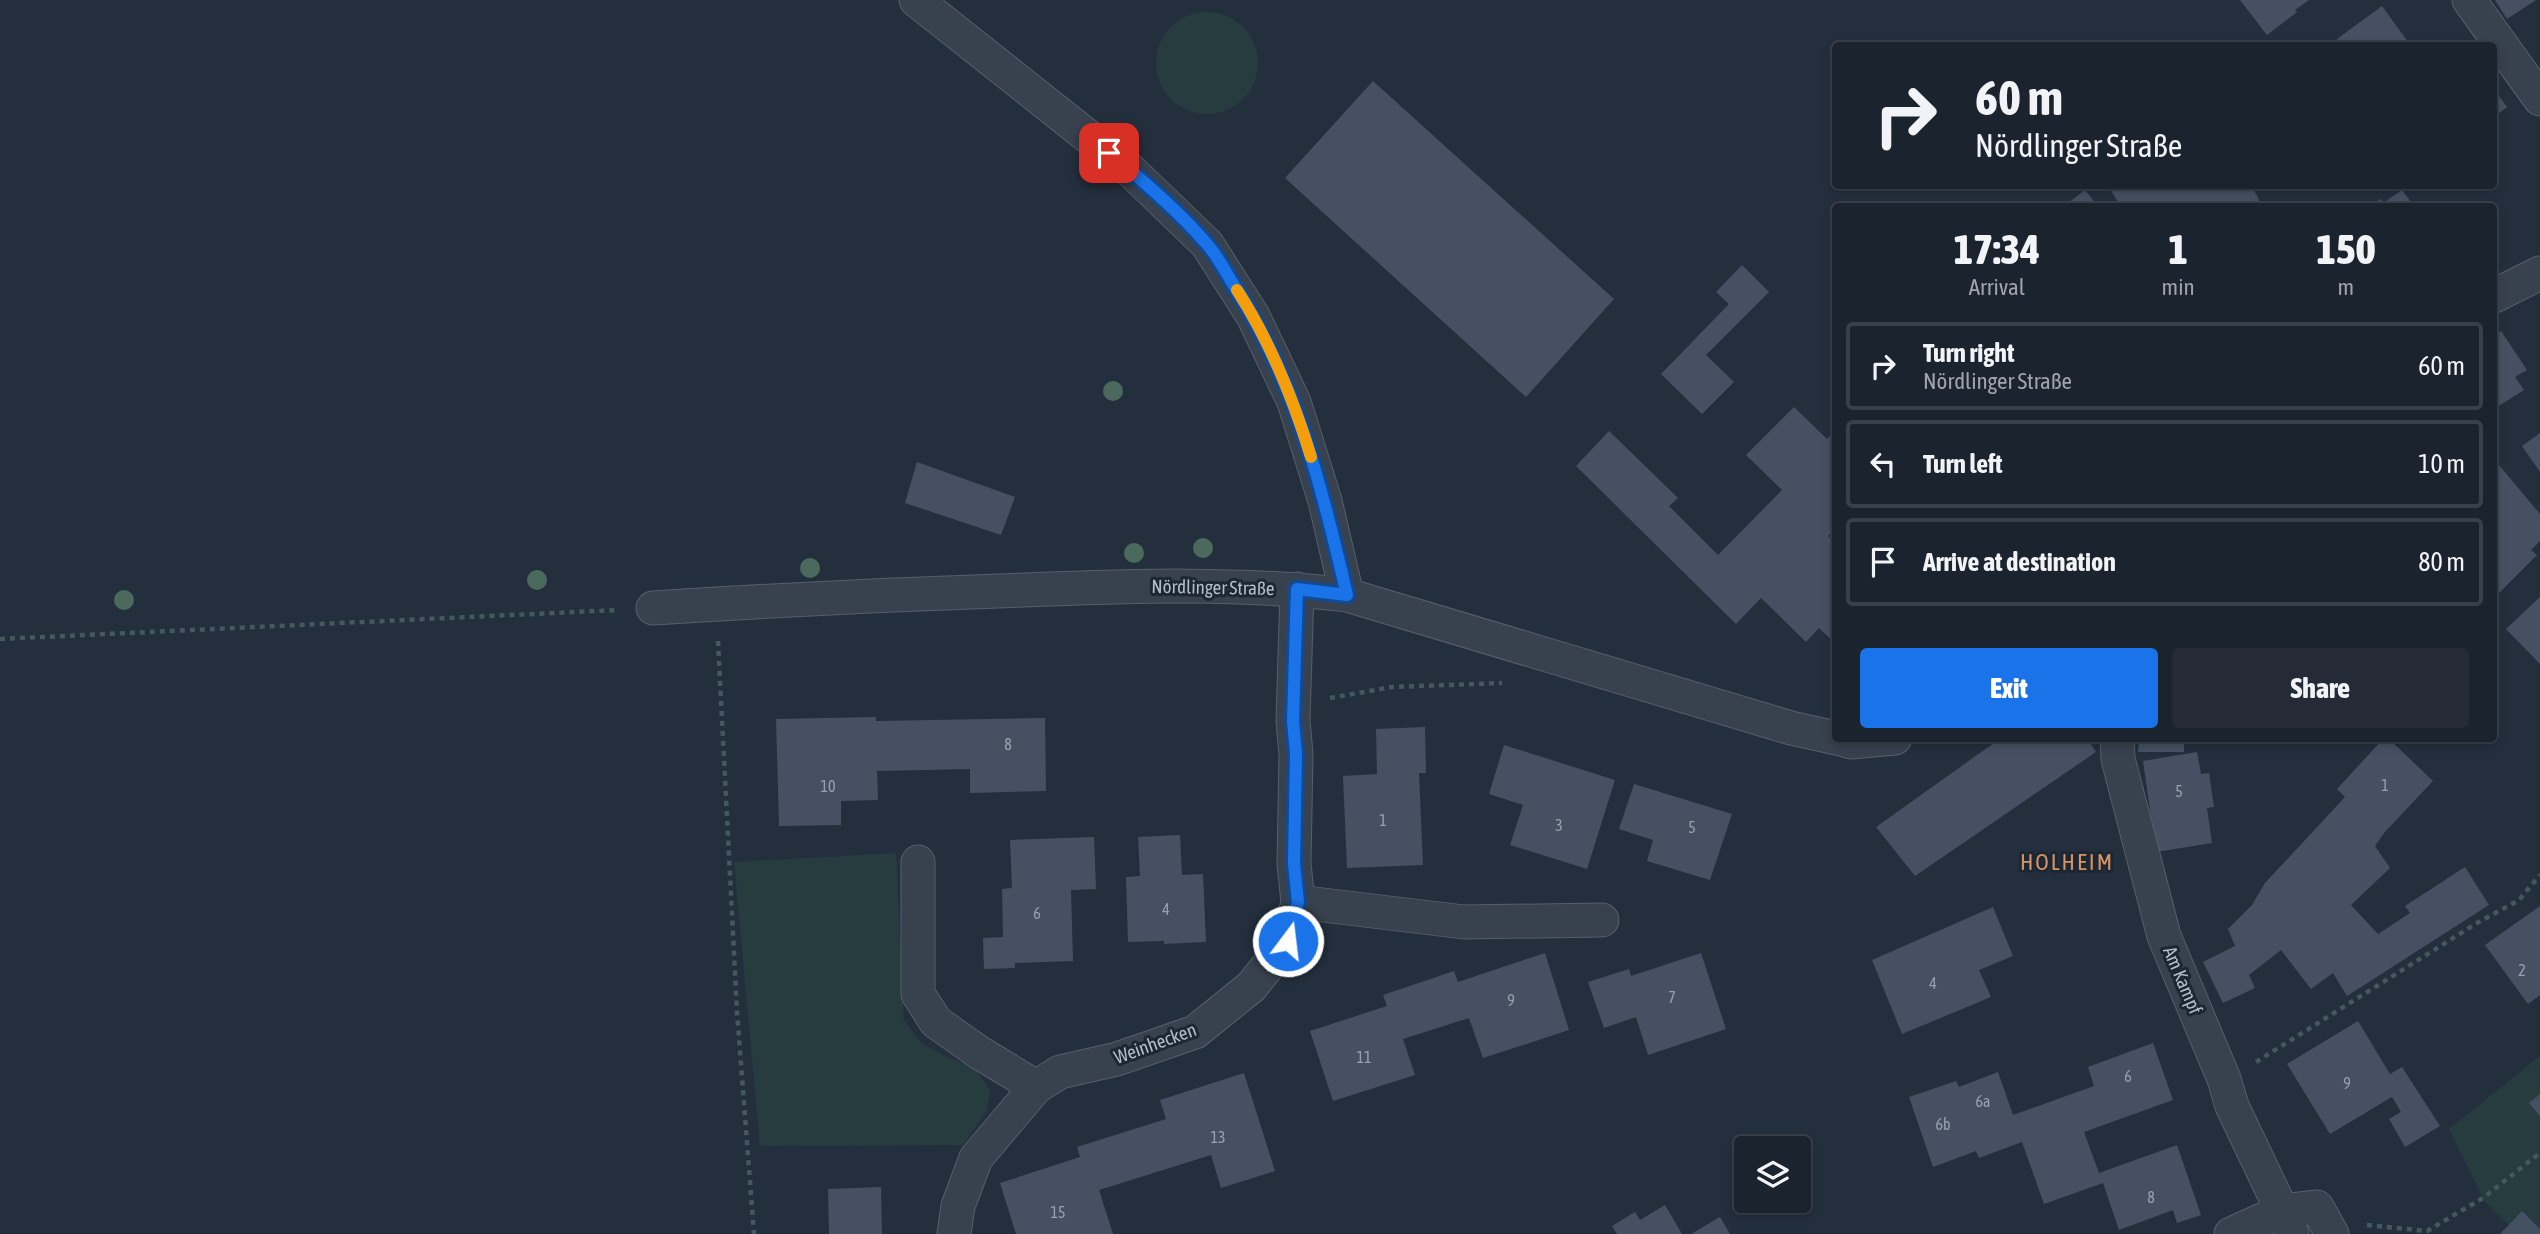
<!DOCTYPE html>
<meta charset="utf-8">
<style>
:root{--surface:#1b232e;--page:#242b36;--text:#f1f3f6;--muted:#a0a4aa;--line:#39404a;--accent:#1a73e8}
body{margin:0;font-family:"Asap Condensed",sans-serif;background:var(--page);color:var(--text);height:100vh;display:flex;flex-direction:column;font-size:26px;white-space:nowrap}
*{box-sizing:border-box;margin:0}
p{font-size:23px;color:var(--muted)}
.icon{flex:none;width:38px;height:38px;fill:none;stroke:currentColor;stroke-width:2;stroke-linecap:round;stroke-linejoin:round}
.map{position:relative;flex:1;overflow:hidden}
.panel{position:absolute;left:1832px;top:203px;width:665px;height:539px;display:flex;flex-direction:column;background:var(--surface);border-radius:7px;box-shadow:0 4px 10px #0003,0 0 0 2px var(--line)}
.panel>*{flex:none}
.top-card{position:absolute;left:1832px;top:42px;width:665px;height:147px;border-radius:7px;box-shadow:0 4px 10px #0003,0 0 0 2px var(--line);background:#1b232e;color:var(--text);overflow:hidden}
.buttons{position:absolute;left:1734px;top:1136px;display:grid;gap:14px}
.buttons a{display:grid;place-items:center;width:77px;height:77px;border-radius:7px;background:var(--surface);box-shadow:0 4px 10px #0003,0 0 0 2px var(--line);font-size:35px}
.pin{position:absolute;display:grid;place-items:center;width:60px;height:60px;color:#fff;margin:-30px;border-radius:14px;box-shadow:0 4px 10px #0006}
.me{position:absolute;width:77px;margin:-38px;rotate:15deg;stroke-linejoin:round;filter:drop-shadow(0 0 5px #0008)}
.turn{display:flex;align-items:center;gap:24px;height:147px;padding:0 28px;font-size:32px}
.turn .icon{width:91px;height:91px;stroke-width:2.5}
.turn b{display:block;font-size:49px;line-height:60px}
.eta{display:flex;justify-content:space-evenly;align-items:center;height:119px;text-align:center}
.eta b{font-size:42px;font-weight:800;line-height:49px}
.button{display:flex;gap:14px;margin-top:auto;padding:14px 28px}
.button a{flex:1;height:80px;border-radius:7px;background:var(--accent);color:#fff;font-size:28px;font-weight:800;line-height:80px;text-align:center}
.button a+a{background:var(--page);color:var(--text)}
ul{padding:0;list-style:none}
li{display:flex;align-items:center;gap:21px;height:88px;margin:0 14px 10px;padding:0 14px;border:4px solid var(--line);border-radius:7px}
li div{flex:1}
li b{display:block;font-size:26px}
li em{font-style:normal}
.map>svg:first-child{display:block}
.green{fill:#263c3f}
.building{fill:#455162}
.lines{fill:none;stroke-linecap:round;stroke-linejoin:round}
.minor-casing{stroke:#565f6c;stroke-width:35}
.path{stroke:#44595c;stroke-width:4.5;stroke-dasharray:5 5;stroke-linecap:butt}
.minor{stroke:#38414e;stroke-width:33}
.tree{fill:#4b6a5d}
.route-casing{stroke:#114b97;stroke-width:18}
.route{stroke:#1a73e8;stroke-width:12}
.slow{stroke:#f59e0b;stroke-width:12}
.labels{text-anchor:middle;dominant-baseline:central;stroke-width:6;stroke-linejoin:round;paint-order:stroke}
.number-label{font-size:16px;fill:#98a1af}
.street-label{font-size:19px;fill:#b4bcc9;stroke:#1d2633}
.quarter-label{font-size:23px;letter-spacing:2px;fill:#d59563;stroke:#1d2633}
</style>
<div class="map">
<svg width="2540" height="1234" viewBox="0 0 2540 1234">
<rect width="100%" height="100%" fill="#242f3e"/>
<g class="green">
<circle cx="1207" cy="63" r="51"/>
<polygon points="896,853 904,1020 921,1043 949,1058 973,1066 990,1090 987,1110 963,1145 760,1146 734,862"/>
<polygon points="2540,1056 2540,1229 2522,1211 2509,1225 2485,1202 2449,1129"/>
</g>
<g class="building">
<polygon points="2240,0 2309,0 2295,10 2297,12 2267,35"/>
<polygon points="2495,0 2536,0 2507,19"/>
<polygon points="2382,6 2411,46 2338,46 2337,39"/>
<polygon points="1373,81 1614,299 1526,397 1285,178"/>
<polygon points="2494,89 2507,107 2494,117"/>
<polygon points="2108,186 2252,186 2262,206 2130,206 2128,202 2120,205"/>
<polygon points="2085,190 2098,206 2064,206"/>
<polygon points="2402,190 2414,206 2390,206 2386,201"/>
<polygon points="2381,199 2387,206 2370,206"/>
<polygon points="1742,265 1769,292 1706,355 1734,382 1702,414 1661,374 1729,304 1716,292"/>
<polygon points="2501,331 2527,370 2515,377 2524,390 2494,409 2494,336"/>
<polygon points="1794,407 1827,439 1836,430 1836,529 1828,536 1836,543 1836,644 1819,628 1806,642 1761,598 1736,624 1576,466 1609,431 1678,498 1669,506 1718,555 1782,490 1746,455"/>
<polygon points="2540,433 2540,472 2522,446"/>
<polygon points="2494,459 2540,514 2540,541 2531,550 2537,555 2494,598"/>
<polygon points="917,462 1015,497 1001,535 905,503"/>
<polygon points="2540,597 2540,664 2506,629"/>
<polygon points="876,717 876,721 1045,718 1046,791 970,793 970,769 877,771 878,800 841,801 841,825 779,826 776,719"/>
<polygon points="1425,727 1426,773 1419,773 1423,865 1347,868 1343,776 1377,774 1376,729"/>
<polygon points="2001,738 2087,738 2096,752 1915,876 1876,827"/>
<polygon points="2139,738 2184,738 2184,752 2138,752"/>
<polygon points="2384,738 2388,738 2433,781 2384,833 2375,846 2390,868 2351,905 2378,934 2410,913 2405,906 2465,867 2489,905 2347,996 2333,973 2311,989 2281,950 2249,975 2255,988 2223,1003 2203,962 2235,946 2228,929 2252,905 2265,883 2345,797 2337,789"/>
<polygon points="1504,745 1615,780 1587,869 1510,845 1523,805 1489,794"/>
<polygon points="2197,752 2201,774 2209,773 2214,807 2207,808 2212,843 2156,852 2143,761"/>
<polygon points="1634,784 1732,814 1710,880 1647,861 1653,840 1619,829"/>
<polygon points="1180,835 1182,875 1203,874 1206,942 1164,944 1164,941 1128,942 1126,877 1140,876 1138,837"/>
<polygon points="1094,837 1096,889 1071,890 1073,961 1015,963 1015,968 984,969 983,938 1003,937 1002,889 1012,888 1010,840"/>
<polygon points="2540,906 2540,995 2528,1004 2485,945"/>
<polygon points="1993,907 2013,956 1979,970 1991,997 1902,1034 1872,960"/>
<polygon points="1545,953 1569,1030 1483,1058 1469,1018 1403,1039 1415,1075 1333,1101 1310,1031 1387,1006 1383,995 1454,971 1458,982"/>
<polygon points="1701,953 1726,1029 1648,1055 1636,1017 1604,1028 1588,982 1629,969 1631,976"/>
<polygon points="2358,1021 2390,1074 2402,1067 2440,1126 2405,1147 2389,1119 2401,1112 2392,1097 2330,1134 2287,1064"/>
<polygon points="2153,1043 2173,1100 2084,1132 2099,1173 2177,1145 2201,1215 2177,1223 2173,1210 2119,1230 2103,1183 2044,1204 2022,1142 1979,1158 1976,1151 1933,1167 1909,1097 1956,1081 1959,1087 1998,1072 2013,1115 2094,1086 2088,1067"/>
<polygon points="1244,1073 1275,1171 1221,1188 1211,1155 1099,1190 1113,1234 1016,1234 1000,1183 1080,1157 1077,1147 1166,1119 1160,1100"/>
<polygon points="2540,1094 2540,1116 2529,1103"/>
<polygon points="881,1187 882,1234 829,1234 828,1189"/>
<polygon points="1665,1205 1682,1234 1617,1234 1612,1226 1635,1212 1640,1220"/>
<polygon points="2522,1211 2540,1229 2540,1234 2500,1234"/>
<polygon points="1720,1217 1730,1234 1691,1234"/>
</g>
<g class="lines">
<g class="minor-casing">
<g id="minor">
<polyline points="916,0 1129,169 1207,244 1253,316 1294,402 1325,501 1347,595"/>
<polyline points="2469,0 2540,99"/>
<polyline points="2494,296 2540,273"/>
<path d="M653 608C777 600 900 594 1024 590 1132 586 1240 582 1347 595L1791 728 1836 738"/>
<polyline points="1837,738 1851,742 1895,738"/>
<polyline points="2117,738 2118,759 2164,936 2224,1079 2232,1106 2282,1211 2317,1207 2332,1234"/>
<polyline points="918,862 918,994 936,1022 980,1053 1036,1087"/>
<polyline points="1298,902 1464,922 1602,920"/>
<polyline points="954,1234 958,1206 976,1158 1036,1087 1060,1072 1117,1059 1195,1032 1251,987 1288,941 1298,902 1294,864 1296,754 1293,721 1297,589"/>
<polyline points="2231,1234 2282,1211 2292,1234"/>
</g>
</g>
<g class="path">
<polyline points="0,639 618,610"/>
<polyline points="718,641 737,1012 754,1234"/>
<polyline points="1330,698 1392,687 1502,683"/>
<polyline points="2256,1062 2477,923 2519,900 2540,875"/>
<polyline points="2367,1225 2427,1231 2483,1198 2540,1153"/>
</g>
<use href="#minor" class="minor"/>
</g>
<g class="tree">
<circle cx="1113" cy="391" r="10"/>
<circle cx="1203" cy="548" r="10"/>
<circle cx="1134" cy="553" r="10"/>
<circle cx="810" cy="568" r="10"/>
<circle cx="537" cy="580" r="10"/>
<circle cx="124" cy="600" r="10"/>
</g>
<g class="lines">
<g class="route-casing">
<path id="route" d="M1109 153C1140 178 1180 213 1206 243 1218 256 1226 273 1235 287 1296 382 1322 487 1347 595L1297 589 1293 721 1296 754 1294 864 1298 902 1288 941"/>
</g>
<use href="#route" class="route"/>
<path class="slow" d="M1237 290C1270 341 1293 398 1311 457"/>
</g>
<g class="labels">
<g class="number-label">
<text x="1008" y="744">8</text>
<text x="2385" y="785">1</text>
<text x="828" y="786">10</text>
<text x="2179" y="791">5</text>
<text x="1383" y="820">1</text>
<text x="1559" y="825">3</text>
<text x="1692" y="827">5</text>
<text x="1166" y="909">4</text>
<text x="1037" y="913">6</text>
<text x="2522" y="970">2</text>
<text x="1933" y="983">4</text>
<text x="1672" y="997">7</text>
<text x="1511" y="1000">9</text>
<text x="1364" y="1057">11</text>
<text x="2128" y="1076">6</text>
<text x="2347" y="1083">9</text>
<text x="1983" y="1101">6a</text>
<text x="1943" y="1124">6b</text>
<text x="1218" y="1137">13</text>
<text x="2151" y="1197">8</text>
<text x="1058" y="1212">15</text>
</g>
<g class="street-label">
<text transform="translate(1213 587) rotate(1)">Nördlinger Straße</text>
<text transform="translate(2183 980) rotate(67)">Am Kampf</text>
<text transform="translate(1155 1043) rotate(-20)">Weinhecken</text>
</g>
<g class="quarter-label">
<text x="2067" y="862">HOLHEIM</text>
</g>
</g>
</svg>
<div class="buttons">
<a><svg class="icon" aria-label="layers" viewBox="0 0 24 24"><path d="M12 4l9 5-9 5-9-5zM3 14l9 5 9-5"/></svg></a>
</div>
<div class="pin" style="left:1109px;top:153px;background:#d93025"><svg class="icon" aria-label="arrive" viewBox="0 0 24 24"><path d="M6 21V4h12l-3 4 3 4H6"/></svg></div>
<svg class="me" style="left:1288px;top:941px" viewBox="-20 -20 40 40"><circle r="17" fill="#1a73e8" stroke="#fff" stroke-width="3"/><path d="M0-11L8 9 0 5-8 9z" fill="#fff"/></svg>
<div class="top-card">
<div class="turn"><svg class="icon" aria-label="right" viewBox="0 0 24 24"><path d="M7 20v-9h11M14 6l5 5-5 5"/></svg><div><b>60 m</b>Nördlinger Straße</div></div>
</div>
<section class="panel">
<div class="eta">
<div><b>17:34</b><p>Arrival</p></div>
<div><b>1</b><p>min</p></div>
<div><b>150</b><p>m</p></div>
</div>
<ul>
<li><svg class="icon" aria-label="right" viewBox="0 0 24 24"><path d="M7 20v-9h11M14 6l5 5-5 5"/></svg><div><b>Turn right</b><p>Nördlinger Straße</p></div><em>60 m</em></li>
<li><svg class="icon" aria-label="left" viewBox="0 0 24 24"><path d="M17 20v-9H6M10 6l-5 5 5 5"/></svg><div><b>Turn left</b></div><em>10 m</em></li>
<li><svg class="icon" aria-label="arrive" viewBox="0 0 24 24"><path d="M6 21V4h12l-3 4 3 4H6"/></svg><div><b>Arrive at destination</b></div><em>80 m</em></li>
</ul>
<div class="button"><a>Exit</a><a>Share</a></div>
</section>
</div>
